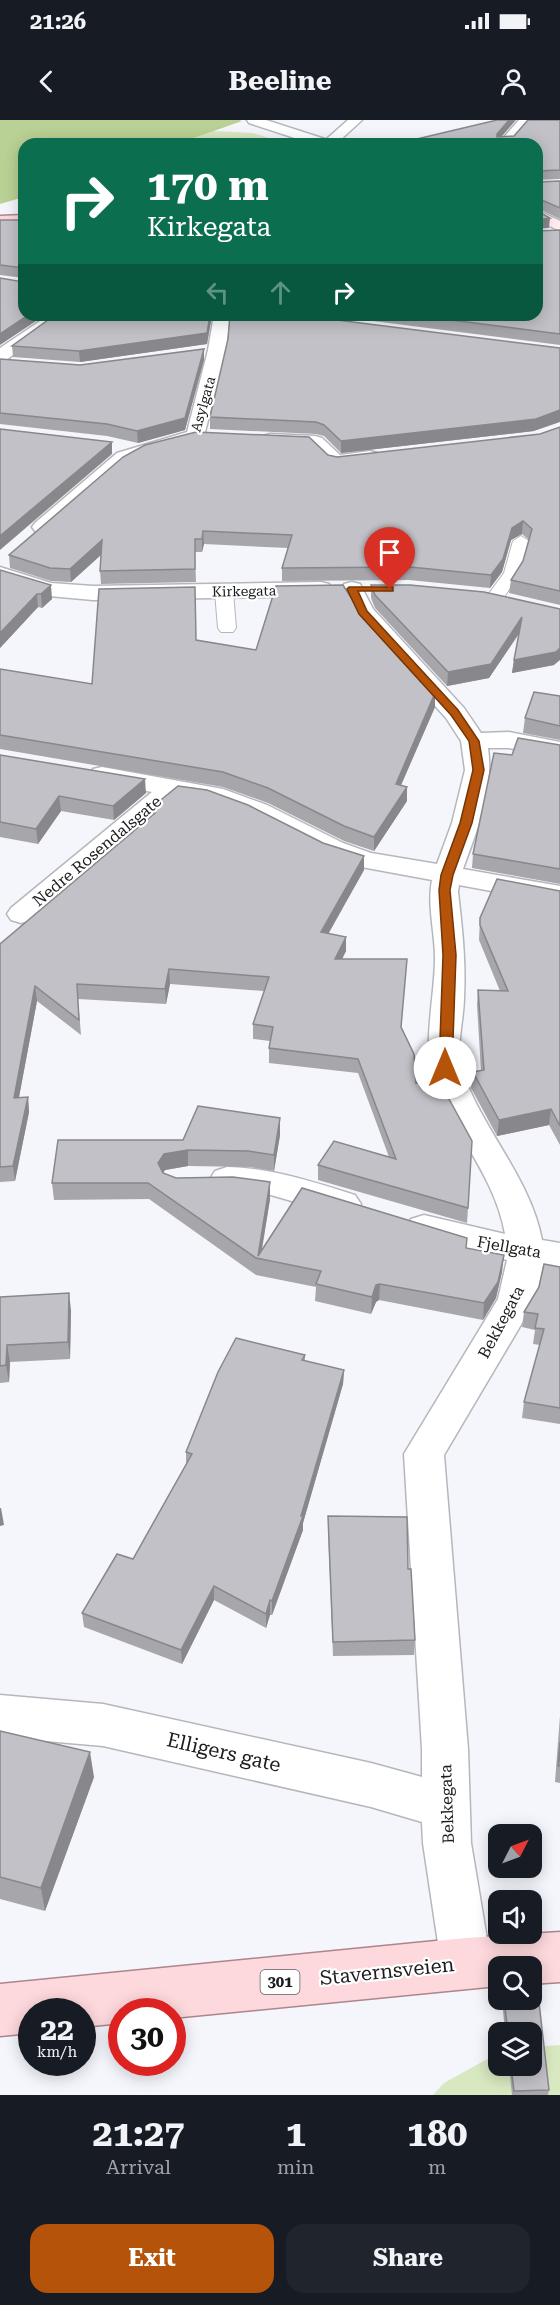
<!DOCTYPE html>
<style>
:root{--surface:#171b24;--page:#20242c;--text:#f1f3f6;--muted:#9ea1a6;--accent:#b45309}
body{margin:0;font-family:"Roboto Serif",serif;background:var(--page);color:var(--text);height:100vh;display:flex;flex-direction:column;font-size:22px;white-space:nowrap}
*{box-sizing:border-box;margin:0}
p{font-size:20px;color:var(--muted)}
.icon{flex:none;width:33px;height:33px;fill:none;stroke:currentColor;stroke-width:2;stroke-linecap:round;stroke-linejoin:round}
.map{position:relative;height:1975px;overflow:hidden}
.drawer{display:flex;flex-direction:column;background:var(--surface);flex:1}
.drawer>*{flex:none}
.top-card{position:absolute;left:18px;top:18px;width:525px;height:183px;border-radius:18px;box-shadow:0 3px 15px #0003;background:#0b6e4f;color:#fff;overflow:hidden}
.needle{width:39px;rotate:48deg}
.controls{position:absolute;left:488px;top:1704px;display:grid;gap:12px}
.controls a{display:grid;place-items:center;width:54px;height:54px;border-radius:12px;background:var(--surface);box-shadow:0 3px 15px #0003;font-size:30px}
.speed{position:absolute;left:18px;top:1878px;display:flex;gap:12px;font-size:30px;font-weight:700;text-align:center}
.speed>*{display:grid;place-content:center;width:78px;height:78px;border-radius:50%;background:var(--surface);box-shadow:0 3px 15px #0003;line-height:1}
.speed small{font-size:15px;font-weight:400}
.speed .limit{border:9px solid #d22;background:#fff;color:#111}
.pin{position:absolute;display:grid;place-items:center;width:51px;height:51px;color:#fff;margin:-62px -26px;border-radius:50% 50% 50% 0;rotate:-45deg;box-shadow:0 0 6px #0007}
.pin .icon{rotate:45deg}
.me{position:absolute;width:66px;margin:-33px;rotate:0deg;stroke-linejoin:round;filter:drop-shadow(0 0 4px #0008)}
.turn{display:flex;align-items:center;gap:21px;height:126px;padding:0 30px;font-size:27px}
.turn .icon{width:78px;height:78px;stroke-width:2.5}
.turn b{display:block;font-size:42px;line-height:51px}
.lanes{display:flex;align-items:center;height:57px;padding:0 30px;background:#0003;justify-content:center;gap:30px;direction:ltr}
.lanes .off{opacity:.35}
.eta{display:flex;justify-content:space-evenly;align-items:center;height:102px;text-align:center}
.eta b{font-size:36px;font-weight:700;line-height:42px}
.cta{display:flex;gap:12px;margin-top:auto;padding:12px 30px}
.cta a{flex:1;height:69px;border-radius:18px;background:var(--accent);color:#fff;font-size:24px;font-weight:700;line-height:69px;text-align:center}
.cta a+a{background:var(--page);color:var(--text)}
.status{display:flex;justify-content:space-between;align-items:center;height:42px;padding:0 30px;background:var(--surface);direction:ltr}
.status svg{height:16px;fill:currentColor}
header{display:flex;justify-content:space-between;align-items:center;height:78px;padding:0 30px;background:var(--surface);font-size:27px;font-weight:700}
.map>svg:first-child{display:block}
.green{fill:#d8e8c1}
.forest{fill:#bad195}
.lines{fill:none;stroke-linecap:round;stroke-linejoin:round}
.service-casing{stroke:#b5b7bd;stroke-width:2}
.minor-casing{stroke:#b5b7bd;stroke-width:3}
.tertiary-casing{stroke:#b5b7bd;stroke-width:3}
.secondary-casing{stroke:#b5b7bd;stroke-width:3}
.primary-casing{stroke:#ad858a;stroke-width:3}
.service{fill:#fff;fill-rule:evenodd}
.minor{fill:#fff;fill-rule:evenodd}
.tertiary{fill:#fff;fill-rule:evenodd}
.secondary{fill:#feeced;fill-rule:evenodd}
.primary{fill:#fdd8dc;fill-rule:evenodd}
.wall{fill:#a7a6ab}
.shaded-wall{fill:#88878b}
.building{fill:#c2c1c7;stroke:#88878b;stroke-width:1.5}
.route{fill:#b45309;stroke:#753606;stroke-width:1.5}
.labels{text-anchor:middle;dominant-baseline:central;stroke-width:4.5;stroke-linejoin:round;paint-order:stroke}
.far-street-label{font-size:14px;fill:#1b1c1e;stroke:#fff}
.shield{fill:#fff;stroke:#5f6062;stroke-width:1.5}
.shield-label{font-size:15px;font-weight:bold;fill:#1b1c1e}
.street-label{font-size:16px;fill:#1b1c1e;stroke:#fff}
.near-street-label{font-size:20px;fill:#1b1c1e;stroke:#fff}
</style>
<div class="status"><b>21:26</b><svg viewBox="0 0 49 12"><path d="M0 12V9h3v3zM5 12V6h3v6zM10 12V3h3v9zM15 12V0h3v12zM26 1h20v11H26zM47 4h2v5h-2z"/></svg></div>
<header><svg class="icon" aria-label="back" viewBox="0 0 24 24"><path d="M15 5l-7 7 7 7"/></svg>Beeline<svg class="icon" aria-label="person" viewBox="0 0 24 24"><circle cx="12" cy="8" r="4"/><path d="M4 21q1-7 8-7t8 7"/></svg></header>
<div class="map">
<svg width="560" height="1975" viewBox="0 0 560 1975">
<rect width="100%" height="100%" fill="#f4f6fc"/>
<g class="green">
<polygon points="213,11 253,13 288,24 177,24"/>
<polygon points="560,1925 560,1975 433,1975 444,1963 498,1933 498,1946 531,1946 531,1927"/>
</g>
<polygon class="forest" points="0,0 239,0 242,1 177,24 24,24 24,77 0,84"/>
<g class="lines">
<g class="service-casing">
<g id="service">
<polygon points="521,416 529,421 520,453 500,483 488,483 485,479 504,453 513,421"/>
<polygon points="224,467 230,468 233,472 236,508 233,512 221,512 218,508 215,472 218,468"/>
</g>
</g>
<g class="minor-casing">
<g id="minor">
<polygon points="348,0 362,0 336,24 321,24"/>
<polygon points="519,0 532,0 512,24 498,24"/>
<polygon points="49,195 68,195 6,240 0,241 0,228"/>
<polygon points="214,195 230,195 226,230 203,320 131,341 49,411 42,413 35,411 32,407 35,403 117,333 187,312 208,230"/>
<polygon points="270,314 315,316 322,318 340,335 370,331 377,333 380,337 377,341 336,347 329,345 310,328 263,324 260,320 263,316"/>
<polygon points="0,447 51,463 93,466 321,462 329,464 332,469 329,474 321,476 93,480 49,476 0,461"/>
<path d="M352 462 360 464 373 489 464 588 481 613 509 612 560 622V638L509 628H488C494 670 477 710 463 749L560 766V784L459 765 458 772C462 807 466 842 464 877 464 900 455 928 462 950 482 1010 530 1057 542 1120L560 1123V1149L543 1146 535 1181 444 1335 468 1629 471 1723 491 1843 484 1861 466 1868 448 1861 441 1843 423 1723 422 1702 371 1687 103 1626 0 1617V1575L103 1584 371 1643 422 1657V1629L404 1334 498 1179 507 1140 411 1117 406 1108 411 1099 424 1095 505 1114C496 1060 456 1015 435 965 421 929 435 878 435 838 435 812 427 786 432 760L356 746 323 735 249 697 208 682 179 677 31 800 21 803 11 800 7 794 11 788 152 672 93 661 89 655 93 649 102 647 223 669 267 685 343 723 371 733 437 744 452 703 465 650 461 621 446 598 355 497 341 469 344 464Z"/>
<path d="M227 1047C272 1048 313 1062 355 1075L361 1084 355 1093 343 1096 271 1075 215 1067 210 1059 215 1051Z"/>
</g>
</g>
<g class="tertiary-casing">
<polygon id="tertiary" points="247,0 266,0 331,21 333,24 313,24 249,3"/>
</g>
<g class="secondary-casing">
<polygon id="secondary" points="537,90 560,101 560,111 537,100"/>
</g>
<g class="primary-casing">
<g id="primary">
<polygon points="24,95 24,103 0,104 0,96"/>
<polygon points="560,1812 560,1862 531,1864 531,1846 498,1846 498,1866 172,1898 172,1892 122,1892 122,1903 82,1907 82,1892 32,1892 32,1913 0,1916 0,1864 466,1818"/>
</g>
</g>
<use href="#service" class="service"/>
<use href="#minor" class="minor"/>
<use href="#tertiary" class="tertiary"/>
<use href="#secondary" class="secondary"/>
<use href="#primary" class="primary"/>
</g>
<g class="wall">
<polygon points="560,0 560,59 537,60 537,24 400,24 400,23 514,16"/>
<polygon points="560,61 560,99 537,88 537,62"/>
<polygon points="0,100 24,100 24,158 0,155"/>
<polygon points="560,110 560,225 326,195 537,195"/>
<polygon points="55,195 212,195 207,224 80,242 13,237 12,226"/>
<polygon points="228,219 534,311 341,333 324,316 316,314 210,309 210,297"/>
<polygon points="0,239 80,245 204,240 185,310 138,323 107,316 0,304"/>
<polygon points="560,307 560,485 509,473 511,460 523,441 529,420 522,414 511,420 502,452 490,468 409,460 282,461 282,448 288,428 204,424 202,432 195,432 196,462 101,464 100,451 101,435 71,462 51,461 10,448 9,435 328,335 337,337 540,314"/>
<polygon points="0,450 52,479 42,488 38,487 0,528"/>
<polygon points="371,465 560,489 554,545 512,553 514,540 519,514 489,558 447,566 375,488 371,478"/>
<polygon points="361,494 435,587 401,665 407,681 374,731 344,721 268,683 223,667 0,629 0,549 92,564 196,521 256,530"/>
<polygon points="560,576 560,620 523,613 525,598"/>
<polygon points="560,625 560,764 472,748 473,734 512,635"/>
<polygon points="0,635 146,673 114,700 61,691 38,724 0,717"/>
<polygon points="178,666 364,750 328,813 346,831 342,839 402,908 416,963 468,1088 467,1103 318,1060 318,1045 389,1037 358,953 269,943 269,928 270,921 253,919 253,904 264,871 170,864 166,884 78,879 81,915 37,881 19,977 28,977 29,992 15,1061 0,1062 0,824 147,700 146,692"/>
<polygon points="560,771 560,1025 549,1005 497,1016 471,968 473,952 481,951 477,885 478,870 500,871 479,820 480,798"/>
<polygon points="280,1015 274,1051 249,1047 188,1046 165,1050 163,1053 176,1058 270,1079 262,1130 466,1128 502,1152 496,1178 483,1200 379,1180 376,1182 371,1194 315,1181 316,1167 256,1155 149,1079 54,1080 52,1063 183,1020"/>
<polygon points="560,1147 560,1304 522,1298 524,1282 540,1225 533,1224 535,1210 522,1207 524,1192"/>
<polygon points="0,1177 71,1190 70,1239 10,1242 9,1262 0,1263"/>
<polygon points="305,1235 305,1241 344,1250 343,1264 303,1403 303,1410 272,1495 270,1495 266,1508 214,1480 182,1544 84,1507 82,1493 133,1439 186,1344 186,1332"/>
<polygon points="328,1396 415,1520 414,1535 333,1536 328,1411"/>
<polygon points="560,1596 560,1663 555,1662"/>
<polygon points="0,1611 94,1657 45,1791 0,1779"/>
<polygon points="502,1880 531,1880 549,1970 548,1975 512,1975 509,1946 531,1946 531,1912 505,1912"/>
</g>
<g class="shaded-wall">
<polygon points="509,0 516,0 496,23 497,14"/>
<polygon points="550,98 549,108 537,109 537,100"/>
<polygon points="28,195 45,195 0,225 0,214"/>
<polygon points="210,195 212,195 207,224 80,242 79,231"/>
<polygon points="204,229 204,240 185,310 138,323 137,311"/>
<polygon points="560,290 560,302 534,311 341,333 341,321"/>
<polygon points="112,322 112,334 0,430 0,416"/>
<polygon points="523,401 522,414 511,420 502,452 490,468 491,455 512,408"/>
<polygon points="203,411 204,424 202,432 202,419"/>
<polygon points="102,420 103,433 71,462 70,449"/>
<polygon points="51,465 52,479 42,488 41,474"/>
<polygon points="37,474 38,487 0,528 0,513"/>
<polygon points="522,497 521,510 489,558 447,566 448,552"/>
<polygon points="560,528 560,540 554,545 512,553 514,540"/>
<polygon points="435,573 435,587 395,679 396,664"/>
<polygon points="145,659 146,673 114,700 113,686"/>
<polygon points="407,667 407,681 374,731 374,717"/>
<polygon points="59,676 61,691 38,724 36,709"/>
<polygon points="364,736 364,750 321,827 321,812"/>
<polygon points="346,817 346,831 335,853 335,839"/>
<polygon points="169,849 170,864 166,884 165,869"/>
<polygon points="35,866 37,881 16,993 14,978"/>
<polygon points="28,977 29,992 15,1061 13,1046"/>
<polygon points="551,989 549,1005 497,1016 499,1000"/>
<polygon points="280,998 280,1015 274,1051 274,1035"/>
<polygon points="188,1030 188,1046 165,1050 159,1059 158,1043 164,1034"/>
<polygon points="270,1062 270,1079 260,1139 258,1136"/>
<polygon points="504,1135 502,1152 496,1178 483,1200 484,1183"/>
<polygon points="380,1164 379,1180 376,1182 371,1194 372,1177 376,1165"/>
<polygon points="69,1173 71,1190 70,1239 68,1222"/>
<polygon points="7,1225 10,1242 9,1262 6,1245"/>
<polygon points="344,1250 343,1264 303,1403 303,1410 272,1495 272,1481 301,1396"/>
<polygon points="0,1388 1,1388 4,1405 0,1406"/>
<polygon points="214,1466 214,1480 182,1544 181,1530"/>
<polygon points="270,1480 270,1495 266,1508 266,1494"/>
<polygon points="90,1632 94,1657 45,1791 41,1768"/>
</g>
<g class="building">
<polygon points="497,0 509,0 497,14 497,17 514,16 528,0 560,0 560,50 537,51 537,24 405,24 400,23"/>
<polygon points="560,61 560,88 537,78 537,80 537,62"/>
<polygon points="537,91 550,98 537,100"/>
<polygon points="0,100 24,100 24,148 0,145"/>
<polygon points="560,110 560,214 412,195 537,195 537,111"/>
<polygon points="0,158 23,162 24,161 24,195 28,195 0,214"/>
<polygon points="55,195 210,195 207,213 79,231 12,226"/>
<polygon points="230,195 297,195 560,228 560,290 536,299 341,321 324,305 316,302 210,297 228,219"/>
<polygon points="204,229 185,298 137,311 107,304 0,293 0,239 80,245"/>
<polygon points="560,307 560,471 511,460 523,441 532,409 523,401 512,408 503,439 491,455 410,447 282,448 292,415 203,411 202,419 195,419 195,449 100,451 102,420 70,449 50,448 9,435 123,337 145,325 196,312 309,317 328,335 337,337 540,314"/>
<polygon points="0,309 112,322 0,416"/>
<polygon points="0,450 51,465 41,474 37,474 0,513"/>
<polygon points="343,465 361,494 435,573 396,664 407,667 374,717 344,706 268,668 223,652 0,615 0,549 92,564 99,469 195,467 196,520 256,530 276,466"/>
<polygon points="371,465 410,465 484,472 560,489 560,528 556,532 514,540 522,497 491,544 448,552 375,475"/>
<polygon points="534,572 560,576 560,606 525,598"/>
<polygon points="518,618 560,625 560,749 473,734 494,633 512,635"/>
<polygon points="0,635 145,659 113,686 59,676 36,709 0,702"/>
<polygon points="178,666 207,670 248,685 323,723 364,736 321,812 346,817 335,839 407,839 401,907 414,934 416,963 438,959 472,1021 468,1088 318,1045 334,1021 396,1039 358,939 269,928 273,907 253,904 269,857 169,849 165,869 77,864 79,900 35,866 14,978 28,977 13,1046 0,1047 0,824 155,693 146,692"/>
<polygon points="497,759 560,771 560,1006 551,989 499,1000 473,952 484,950 478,870 508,871 480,805 480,798"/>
<polygon points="198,986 280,998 274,1035 248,1031 188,1030 164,1034 158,1043 163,1053 176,1058 233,1057 270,1062 258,1136 302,1068 467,1118 466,1128 504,1135 498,1162 484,1183 380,1164 376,1165 372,1177 316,1164 321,1151 256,1138 148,1063 52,1063 58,1020 183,1020"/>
<polygon points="544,1144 560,1147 560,1288 524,1282 544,1209 535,1208 538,1194 524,1192 539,1167"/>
<polygon points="69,1173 68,1222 7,1225 6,1245 0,1246 0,1177"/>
<polygon points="236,1218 305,1235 302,1240 344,1250 301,1396 303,1396 272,1481 270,1480 266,1494 214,1466 181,1530 82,1493 117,1434 133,1439 192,1334 186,1332 218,1252"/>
<polygon points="328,1396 407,1397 408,1449 411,1449 415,1520 333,1522"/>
<polygon points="0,1611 90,1632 41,1768 0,1757"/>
<polygon points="560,1622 560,1646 558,1646"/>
<polygon points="531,1865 537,1865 549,1970 514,1971 511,1946 531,1946 531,1912 508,1912 504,1880 531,1880"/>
</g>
<polygon class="route" points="349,467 393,467 393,471 358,471 367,491 458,590 479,621 484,650 472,703 453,755 450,770 456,835 452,948 445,952 439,948 443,835 439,770 441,755 460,703 473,650 469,621 451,595 359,494 347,469"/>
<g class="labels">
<g class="far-street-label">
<text transform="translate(203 284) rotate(-74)">Asylgata</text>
<text transform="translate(244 471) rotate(-1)">Kirkegata</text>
</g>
<rect class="shield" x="260.5" y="1850" width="39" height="24" rx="4.5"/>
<g class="shield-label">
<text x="280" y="1862">301</text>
</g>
<g class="street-label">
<text transform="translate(97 731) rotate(-40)">Nedre Rosendalsgate</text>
<text transform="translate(509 1127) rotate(10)">Fjellgata</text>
<text transform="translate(501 1202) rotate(-62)">Bekkegata</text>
<text transform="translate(447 1684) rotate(-92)">Bekkegata</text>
</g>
<g class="near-street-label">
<text transform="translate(224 1632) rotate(13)">Elligers gate</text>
<text transform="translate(387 1851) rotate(-6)">Stavernsveien</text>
</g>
</g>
</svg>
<div class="controls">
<a><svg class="needle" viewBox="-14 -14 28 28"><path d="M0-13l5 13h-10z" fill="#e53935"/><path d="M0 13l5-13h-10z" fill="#9ea1a6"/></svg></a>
<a><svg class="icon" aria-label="sound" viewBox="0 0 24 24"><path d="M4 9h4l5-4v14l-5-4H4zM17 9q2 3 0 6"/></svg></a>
<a><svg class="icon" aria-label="search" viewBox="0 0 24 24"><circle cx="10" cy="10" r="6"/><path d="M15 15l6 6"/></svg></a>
<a><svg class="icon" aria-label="layers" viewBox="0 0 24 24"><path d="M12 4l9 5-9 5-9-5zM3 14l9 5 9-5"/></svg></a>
</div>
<div class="speed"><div>22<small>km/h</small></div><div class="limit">30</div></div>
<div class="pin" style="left:390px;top:469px;background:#d93025"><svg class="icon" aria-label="arrive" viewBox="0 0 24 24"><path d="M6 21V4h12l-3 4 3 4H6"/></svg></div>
<svg class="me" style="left:445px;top:948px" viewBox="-20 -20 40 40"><circle r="19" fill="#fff"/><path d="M0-13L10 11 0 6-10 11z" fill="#b45309"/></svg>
<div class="top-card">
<div class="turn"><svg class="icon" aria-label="right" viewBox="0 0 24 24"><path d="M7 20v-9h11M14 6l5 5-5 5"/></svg><div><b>170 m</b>Kirkegata</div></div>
<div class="lanes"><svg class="icon off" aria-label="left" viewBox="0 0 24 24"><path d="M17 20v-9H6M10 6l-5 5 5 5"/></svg><svg class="icon off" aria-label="ahead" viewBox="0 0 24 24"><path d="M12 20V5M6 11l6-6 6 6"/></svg><svg class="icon" aria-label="right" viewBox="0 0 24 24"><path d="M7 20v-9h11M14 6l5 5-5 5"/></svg></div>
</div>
</div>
<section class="drawer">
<div class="eta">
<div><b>21:27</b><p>Arrival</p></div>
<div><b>1</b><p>min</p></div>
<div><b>180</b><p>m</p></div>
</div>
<div class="cta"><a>Exit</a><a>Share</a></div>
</section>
